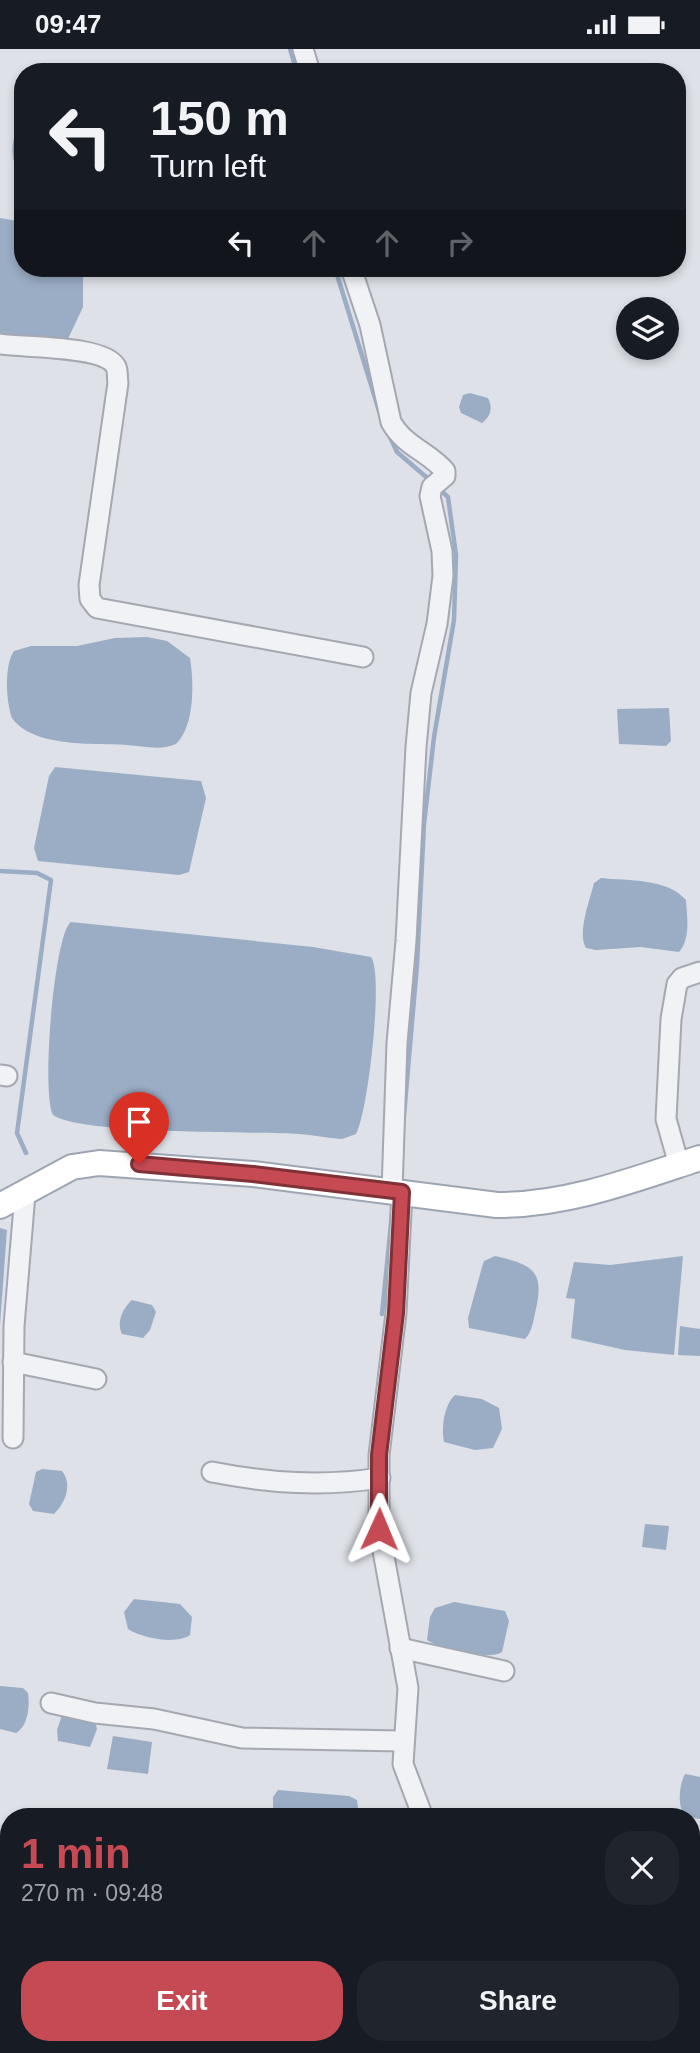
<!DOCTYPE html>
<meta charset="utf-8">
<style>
:root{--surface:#171b24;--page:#20242c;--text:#f1f3f6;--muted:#9ea1a6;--accent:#c54a54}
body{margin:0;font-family:Helvetica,sans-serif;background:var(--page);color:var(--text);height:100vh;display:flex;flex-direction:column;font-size:26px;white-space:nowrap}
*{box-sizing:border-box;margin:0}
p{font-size:23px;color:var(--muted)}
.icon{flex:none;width:38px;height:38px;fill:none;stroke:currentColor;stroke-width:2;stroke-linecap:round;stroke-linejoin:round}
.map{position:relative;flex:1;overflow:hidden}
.side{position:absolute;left:0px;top:1759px;width:700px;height:247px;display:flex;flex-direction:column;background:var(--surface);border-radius:28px 28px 0 0;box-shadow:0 4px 10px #0003}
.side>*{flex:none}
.guide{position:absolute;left:14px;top:14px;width:672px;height:214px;border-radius:28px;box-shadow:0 4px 10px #0003;background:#171b24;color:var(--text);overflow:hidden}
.fabs{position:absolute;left:616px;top:248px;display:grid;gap:14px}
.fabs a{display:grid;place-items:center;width:63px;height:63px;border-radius:50%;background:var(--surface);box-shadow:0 4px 10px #0003;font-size:35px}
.pin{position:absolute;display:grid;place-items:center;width:60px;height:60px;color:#fff;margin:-72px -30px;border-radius:50% 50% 50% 0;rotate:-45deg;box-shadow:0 0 7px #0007}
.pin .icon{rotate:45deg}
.me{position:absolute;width:77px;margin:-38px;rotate:1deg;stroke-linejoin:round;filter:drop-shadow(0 0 5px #0008)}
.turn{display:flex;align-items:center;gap:24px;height:147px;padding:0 21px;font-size:32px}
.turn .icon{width:91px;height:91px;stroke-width:2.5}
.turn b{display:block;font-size:49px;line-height:60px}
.lanes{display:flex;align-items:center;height:66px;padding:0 21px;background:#0003;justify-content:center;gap:35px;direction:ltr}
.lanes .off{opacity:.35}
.round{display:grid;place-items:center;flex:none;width:74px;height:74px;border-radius:28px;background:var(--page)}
.summary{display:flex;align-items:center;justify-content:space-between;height:119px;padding:0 21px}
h1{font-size:42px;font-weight:700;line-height:52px;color:var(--accent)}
.cta{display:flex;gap:14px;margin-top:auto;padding:14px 21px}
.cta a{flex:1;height:80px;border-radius:28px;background:var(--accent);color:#fff;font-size:28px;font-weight:700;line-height:80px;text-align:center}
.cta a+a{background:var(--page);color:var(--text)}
.status{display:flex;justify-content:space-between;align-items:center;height:49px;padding:0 35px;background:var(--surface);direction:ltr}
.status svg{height:19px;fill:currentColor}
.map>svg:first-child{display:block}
.water{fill:#9badc5}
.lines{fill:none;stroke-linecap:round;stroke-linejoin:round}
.stream{stroke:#9badc5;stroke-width:4.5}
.minor-casing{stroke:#a4a8b1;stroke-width:23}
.major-casing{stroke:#9ea5b2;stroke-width:28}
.minor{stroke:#f1f2f5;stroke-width:19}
.major{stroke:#fff;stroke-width:24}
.route-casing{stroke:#803037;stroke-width:18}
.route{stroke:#c54a54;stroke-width:12}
</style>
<div class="status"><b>09:47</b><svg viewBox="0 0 49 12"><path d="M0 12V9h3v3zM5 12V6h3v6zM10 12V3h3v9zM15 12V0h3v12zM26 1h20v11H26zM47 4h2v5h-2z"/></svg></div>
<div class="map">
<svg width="700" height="2004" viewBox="0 0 700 2004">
<rect width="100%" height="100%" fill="#dee1e7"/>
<g class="water">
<path d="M23 70V126C7 115 11 84 23 70Z"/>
<polygon points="0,169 23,173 23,219 83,219 83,258 67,292 0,292"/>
<path d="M470 344 488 349C493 359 491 367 482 374L461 364 459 358 463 346Z"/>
<path d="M147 588 167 592 190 609C194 633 195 677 176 695 160 702 144 697 127 696 95 694 33 699 12 669 6 653 4 616 14 602L31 597H77L115 589Z"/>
<polygon points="669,659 671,692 666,697 619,695 617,660"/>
<polygon points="55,718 201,732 206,749 189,823 179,826 38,812 34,799 49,727"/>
<path d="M601 829C629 832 667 829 686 851 687 868 691 890 679 903L641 898 596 901 586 899C577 883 590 851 594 834Z"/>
<path d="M71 873 313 898 371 908C384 925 368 1064 356 1085L342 1090C327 1089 313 1086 299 1085 254 1082 81 1086 53 1066 41 1045 54 884 71 873Z"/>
<polygon points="0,1179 7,1181 0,1276"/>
<path d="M495 1207C535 1216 545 1223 535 1264 533 1273 532 1283 525 1290L469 1279 468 1269 482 1218 484 1212Z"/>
<polygon points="683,1207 674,1306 625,1301 571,1289 575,1250 566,1249 574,1213 610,1216"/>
<path d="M132 1251 152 1256 156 1263 150 1281 143 1289 122 1285C116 1273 123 1259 132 1251Z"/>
<polygon points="680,1277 700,1280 700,1307 678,1306"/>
<path d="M455 1346 482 1350 499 1359 502 1380 493 1399 475 1401 444 1393C441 1379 444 1356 455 1346Z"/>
<path d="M42 1420 62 1422C73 1436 65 1454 54 1465L33 1462 29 1455 36 1423Z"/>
<polygon points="645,1475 669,1477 666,1501 642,1498"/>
<path d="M134 1550 180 1555 192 1568 190 1586C176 1596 142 1589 128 1580L124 1563Z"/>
<path d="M454 1553 505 1562 509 1572 502 1603C489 1612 440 1600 427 1591L430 1568 435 1559Z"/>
<path d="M0 1637 23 1639 28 1644C30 1657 28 1677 16 1684L0 1680Z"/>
<polygon points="62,1666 95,1672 97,1680 90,1698 58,1692 57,1681"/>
<polygon points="113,1687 152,1693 148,1725 107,1720"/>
<path d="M691 1726 700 1728V1770L685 1767C677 1757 679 1736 685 1725Z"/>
<polygon points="278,1741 349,1747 357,1751 359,1767 273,1767 273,1748"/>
</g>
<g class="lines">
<g class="stream">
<polyline points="290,0 297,23"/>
<polyline points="335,219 380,365"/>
<polyline points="389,386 397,403 432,433"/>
<polyline points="0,822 37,824 51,831 17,1084 26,1104"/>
<polyline points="404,1066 417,916 424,775 434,688 454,571 456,506 448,448 438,439"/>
<polyline points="382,1265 392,1165"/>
<polyline points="424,2004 427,1997"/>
</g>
<g class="minor-casing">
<g id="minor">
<polyline points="303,0 310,23"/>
<path d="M351 219 370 276 391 373C404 397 429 403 445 422V427L432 438 430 447 442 502 443 527 437 575 421 644 416 698 406 892 397 994 392 1142"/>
<path d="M0 295C24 299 105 296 116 318 118 322 117 330 118 334L89 536 90 550 97 559 363 608"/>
<polyline points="0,1026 7,1027"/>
<polyline points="679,1116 666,1070 671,970 677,935 682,929 700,923"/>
<polyline points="402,1143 396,1264 379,1406 379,1480 408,1639 403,1715 423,1768"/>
<polyline points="13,1313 96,1330"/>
<polyline points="13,1389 14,1277 25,1145"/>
<path d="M212 1423C269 1434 322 1438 380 1429"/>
<polyline points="400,1599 504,1622"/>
<polyline points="51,1654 95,1664 154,1670 242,1689 402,1692"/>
<polyline points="442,2004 444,1997"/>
</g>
</g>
<g class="major-casing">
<path id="major" d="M0 1157 72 1118 99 1114 253 1125 497 1156C568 1156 633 1131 700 1109"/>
</g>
<use href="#minor" class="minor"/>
<use href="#major" class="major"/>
</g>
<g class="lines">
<g class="route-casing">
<polyline id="route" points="139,1115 253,1125 402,1143 396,1264 379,1406 379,1480"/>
</g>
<use href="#route" class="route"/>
</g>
</svg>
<div class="fabs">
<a><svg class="icon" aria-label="layers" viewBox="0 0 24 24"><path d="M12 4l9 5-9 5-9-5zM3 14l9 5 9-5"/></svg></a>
</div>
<div class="pin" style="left:139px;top:1115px;background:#d93025"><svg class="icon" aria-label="arrive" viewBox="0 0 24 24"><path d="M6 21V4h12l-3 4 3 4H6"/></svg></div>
<svg class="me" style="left:379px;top:1480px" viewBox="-20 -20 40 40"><path d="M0-17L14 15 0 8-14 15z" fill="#c54a54" stroke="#fff" stroke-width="4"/></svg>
<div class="guide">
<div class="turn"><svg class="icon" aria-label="left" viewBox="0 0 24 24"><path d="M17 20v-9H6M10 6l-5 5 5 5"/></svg><div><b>150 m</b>Turn left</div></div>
<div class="lanes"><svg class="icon" aria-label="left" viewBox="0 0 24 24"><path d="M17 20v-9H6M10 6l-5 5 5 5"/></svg><svg class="icon off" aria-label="ahead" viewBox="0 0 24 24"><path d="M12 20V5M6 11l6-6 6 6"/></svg><svg class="icon off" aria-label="ahead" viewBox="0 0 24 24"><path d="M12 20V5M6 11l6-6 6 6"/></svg><svg class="icon off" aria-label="right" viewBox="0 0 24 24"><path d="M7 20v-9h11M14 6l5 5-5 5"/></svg></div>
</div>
<section class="side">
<div class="summary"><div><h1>1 min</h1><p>270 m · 09:48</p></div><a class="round"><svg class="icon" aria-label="close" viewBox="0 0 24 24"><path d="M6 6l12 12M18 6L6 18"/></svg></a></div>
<div class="cta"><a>Exit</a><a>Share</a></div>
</section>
</div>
